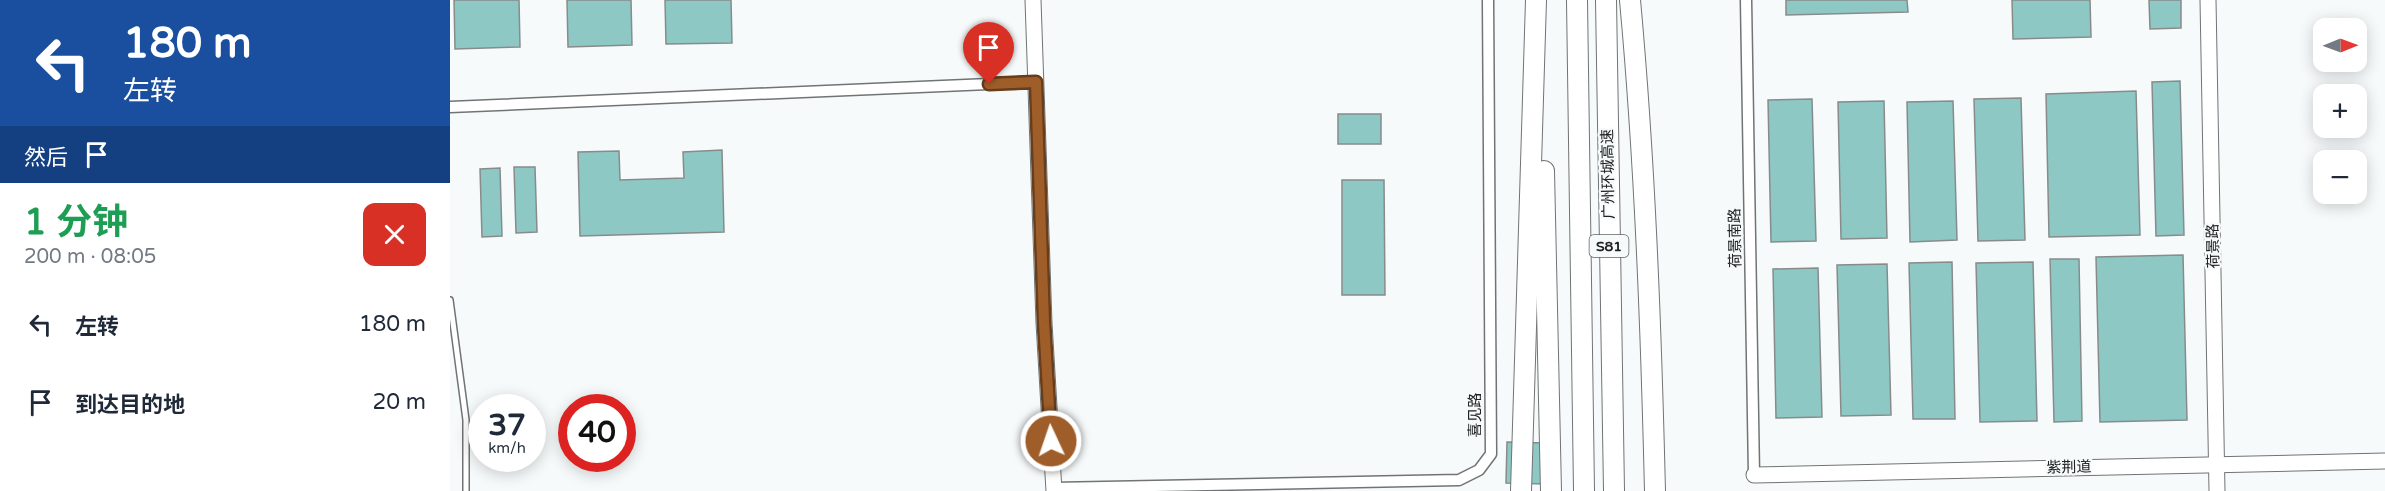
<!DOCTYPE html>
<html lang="zh">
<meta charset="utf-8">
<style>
:root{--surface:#fff;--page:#f2f2f3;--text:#1f2937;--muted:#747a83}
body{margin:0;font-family:"Varela Round","Noto Sans SC",sans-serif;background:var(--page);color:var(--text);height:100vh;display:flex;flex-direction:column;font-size:22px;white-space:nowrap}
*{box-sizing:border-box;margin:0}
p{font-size:20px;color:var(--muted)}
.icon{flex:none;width:33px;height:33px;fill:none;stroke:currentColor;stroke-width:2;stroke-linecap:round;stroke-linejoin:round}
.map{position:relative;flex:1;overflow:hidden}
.drawer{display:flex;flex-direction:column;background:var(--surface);width:450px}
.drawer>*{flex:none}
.top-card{background:#1a4fa0;color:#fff;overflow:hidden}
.needle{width:39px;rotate:89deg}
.fabs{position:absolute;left:1863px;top:18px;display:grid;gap:12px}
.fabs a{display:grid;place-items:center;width:54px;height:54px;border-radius:12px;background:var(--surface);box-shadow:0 3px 15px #0003;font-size:30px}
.speed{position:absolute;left:18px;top:394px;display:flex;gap:12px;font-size:30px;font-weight:700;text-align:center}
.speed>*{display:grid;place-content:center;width:78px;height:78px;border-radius:50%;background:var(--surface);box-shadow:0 3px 15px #0003;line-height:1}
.speed small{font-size:15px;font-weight:400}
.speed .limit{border:9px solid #d22;background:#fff;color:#111}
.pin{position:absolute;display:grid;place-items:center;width:51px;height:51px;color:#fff;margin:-62px -26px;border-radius:50% 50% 50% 0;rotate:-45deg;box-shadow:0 0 6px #0007}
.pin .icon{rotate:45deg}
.me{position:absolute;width:66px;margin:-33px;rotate:357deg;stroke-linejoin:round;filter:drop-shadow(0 0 4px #0008)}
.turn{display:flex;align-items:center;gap:21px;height:126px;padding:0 24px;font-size:27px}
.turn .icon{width:78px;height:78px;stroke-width:2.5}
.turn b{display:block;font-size:42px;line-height:51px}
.then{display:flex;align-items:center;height:57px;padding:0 24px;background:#0003;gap:12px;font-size:22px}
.round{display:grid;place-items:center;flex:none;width:63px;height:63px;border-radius:12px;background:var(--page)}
.overview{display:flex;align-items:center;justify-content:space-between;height:102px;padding:0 24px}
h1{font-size:36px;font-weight:700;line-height:45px;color:#1e9e55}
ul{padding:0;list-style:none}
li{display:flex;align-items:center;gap:18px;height:78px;padding:0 24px}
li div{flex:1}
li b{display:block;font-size:22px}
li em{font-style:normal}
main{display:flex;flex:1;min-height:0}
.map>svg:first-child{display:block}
.building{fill:#8ec8c5;stroke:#878c8b;stroke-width:1.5}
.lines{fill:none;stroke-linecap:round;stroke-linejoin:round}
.lane-casing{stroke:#707474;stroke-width:8}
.street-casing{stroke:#707474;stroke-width:13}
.secondary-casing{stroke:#707474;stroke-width:17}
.highway-casing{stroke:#707474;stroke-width:22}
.lane{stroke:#fff;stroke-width:5}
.street{stroke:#fff;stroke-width:10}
.secondary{stroke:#fff;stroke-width:15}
.highway{stroke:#fff;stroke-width:20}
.route-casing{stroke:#673d1b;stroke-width:15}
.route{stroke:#9f5e29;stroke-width:10}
.labels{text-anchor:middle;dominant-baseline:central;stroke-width:4.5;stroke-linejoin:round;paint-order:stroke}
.shield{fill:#f6fafa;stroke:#606363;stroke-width:1.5}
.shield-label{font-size:14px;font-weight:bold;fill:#202222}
.street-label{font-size:15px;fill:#202222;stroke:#f6fafa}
</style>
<main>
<section class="drawer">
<div class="top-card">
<div class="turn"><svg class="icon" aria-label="left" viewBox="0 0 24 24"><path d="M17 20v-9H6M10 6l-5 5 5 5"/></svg><div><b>180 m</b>左转</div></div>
<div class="then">然后<svg class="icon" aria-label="arrive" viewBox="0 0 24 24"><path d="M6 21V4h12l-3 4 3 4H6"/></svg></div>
</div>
<div class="overview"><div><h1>1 分钟</h1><p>200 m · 08:05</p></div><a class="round" style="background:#d93025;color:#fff"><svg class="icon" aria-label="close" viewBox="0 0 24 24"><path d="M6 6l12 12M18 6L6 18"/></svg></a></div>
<ul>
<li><svg class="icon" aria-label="left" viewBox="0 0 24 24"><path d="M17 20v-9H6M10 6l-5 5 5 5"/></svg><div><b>左转</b></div><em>180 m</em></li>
<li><svg class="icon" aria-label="arrive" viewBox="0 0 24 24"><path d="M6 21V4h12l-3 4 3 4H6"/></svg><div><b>到达目的地</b></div><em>20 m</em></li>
</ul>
</section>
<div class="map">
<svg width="1935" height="491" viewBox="0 0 1935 491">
<rect width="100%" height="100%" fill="#f6fafa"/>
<g class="building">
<polygon points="4,0 69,0 70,47 5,49"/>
<polygon points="117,0 181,0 182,45 118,47"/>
<polygon points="215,0 281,0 282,43 216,44"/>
<polygon points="1336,0 1457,0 1458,12 1336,15"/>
<polygon points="1562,0 1640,0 1641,37 1563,39"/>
<polygon points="1699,0 1731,0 1731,28 1700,29"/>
<polygon points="1730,81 1734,235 1706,236 1702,82"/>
<polygon points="1686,91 1690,235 1599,237 1596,94"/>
<polygon points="1571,98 1575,240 1528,241 1524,99"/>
<polygon points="1362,99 1366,241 1321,242 1318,100"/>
<polygon points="1434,101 1437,238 1391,239 1388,102"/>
<polygon points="1503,101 1507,240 1460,242 1457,102"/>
<rect x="888" y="114" width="43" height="30"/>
<polygon points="272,150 274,232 130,236 128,152 169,151 170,180 234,178 233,152"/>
<polygon points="64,167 85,167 87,232 66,233"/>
<polygon points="50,168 52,236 32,237 30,169"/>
<polygon points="892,180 934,180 935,295 892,295"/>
<polygon points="1733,255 1737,420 1650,422 1646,257"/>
<polygon points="1600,259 1629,259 1632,421 1604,422"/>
<polygon points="1502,262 1505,419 1463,419 1459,263"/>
<polygon points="1583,262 1587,421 1530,422 1526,263"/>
<polygon points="1437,264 1441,415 1391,416 1387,265"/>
<polygon points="1368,268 1372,417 1326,418 1323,269"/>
<polygon points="1057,442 1099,443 1097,484 1056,483"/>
</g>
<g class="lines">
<g class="lane-casing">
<polyline id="lane" points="0,300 16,420 16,491"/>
</g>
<g class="street-casing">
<g id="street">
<polyline points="1296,0 1304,475"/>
<polyline points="0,107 586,82"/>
<polyline points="603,488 1009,480 1029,470 1041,454 1038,0"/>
</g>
</g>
<g class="secondary-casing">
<g id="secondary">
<polyline points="583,0 594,323 604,491"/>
<polyline points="1758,0 1767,491"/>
<polyline points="1304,475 1935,461"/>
</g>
</g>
<g class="highway-casing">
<g id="highway">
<polyline points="1127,0 1134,491"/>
<polyline points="1156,0 1164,491"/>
<path d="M1180 0C1195 163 1201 327 1205 491"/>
<polyline points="1094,171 1101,491"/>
<polyline points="1071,491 1086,0"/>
</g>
</g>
<use href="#lane" class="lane"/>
<use href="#street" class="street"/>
<use href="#secondary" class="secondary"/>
<use href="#highway" class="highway"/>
</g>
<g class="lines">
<g class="route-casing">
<polyline id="route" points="539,84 586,82 594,322 601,441"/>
</g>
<use href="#route" class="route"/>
</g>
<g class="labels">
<rect class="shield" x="1139.5" y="235" width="39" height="22" rx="4.5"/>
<g class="shield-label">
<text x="1159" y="246">S81</text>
</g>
<g class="street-label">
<text transform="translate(1158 174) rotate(-91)">广州环城高速</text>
<text transform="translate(1285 238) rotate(-91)">荷景南路</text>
<text transform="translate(1763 246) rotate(-91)">荷景路</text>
<text transform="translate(1025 415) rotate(-90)">喜见路</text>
<text transform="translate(1619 467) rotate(-1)">紫荆道</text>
</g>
</g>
</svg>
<div class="fabs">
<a><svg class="needle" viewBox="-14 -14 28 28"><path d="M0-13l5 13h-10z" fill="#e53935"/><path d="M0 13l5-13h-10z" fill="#747a83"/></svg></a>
<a>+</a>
<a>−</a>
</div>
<div class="speed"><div>37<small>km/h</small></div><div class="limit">40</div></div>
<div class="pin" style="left:539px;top:84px;background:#d93025"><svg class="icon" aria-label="arrive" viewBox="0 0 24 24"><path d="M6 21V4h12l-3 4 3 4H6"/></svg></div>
<svg class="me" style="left:601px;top:441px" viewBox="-20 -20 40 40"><circle r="17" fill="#9f5e29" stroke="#fff" stroke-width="3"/><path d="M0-11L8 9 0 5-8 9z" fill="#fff"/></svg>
</div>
</main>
